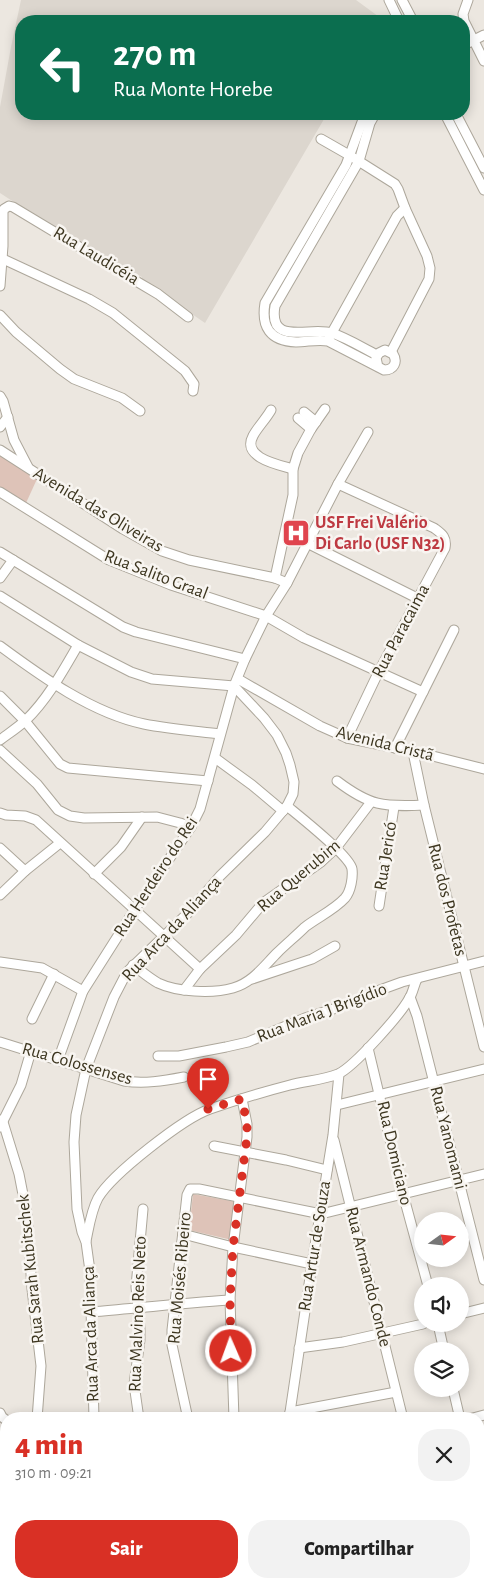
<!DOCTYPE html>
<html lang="pt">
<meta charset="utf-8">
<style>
:root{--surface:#fff;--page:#f2f2f2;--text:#222;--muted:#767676;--accent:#d93025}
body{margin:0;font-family:"Alegreya Sans",sans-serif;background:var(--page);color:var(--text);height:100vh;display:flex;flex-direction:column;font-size:19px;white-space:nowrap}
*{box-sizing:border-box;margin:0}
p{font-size:16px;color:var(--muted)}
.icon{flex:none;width:28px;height:28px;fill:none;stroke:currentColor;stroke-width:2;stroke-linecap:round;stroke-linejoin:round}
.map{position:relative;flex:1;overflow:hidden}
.sheet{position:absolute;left:0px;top:1412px;width:485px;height:176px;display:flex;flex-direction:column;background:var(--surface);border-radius:20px 20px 0 0;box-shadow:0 2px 12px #0003}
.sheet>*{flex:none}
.hud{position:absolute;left:15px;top:15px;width:455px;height:105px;border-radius:20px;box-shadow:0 2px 12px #0003;background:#0b6e4f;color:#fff;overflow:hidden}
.needle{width:32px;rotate:75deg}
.fabs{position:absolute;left:414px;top:1212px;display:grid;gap:10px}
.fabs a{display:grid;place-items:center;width:55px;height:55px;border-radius:50%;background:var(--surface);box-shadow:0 2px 12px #0003;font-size:25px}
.pin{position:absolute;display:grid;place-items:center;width:42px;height:42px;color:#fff;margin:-51px -21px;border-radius:50% 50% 50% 0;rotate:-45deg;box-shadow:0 0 5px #0007}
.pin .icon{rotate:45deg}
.me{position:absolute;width:55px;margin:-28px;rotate:358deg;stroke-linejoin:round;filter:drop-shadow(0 0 4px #0008)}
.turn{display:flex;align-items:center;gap:18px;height:105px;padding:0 15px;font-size:22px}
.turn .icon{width:65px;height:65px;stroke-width:2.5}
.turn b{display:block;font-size:35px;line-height:42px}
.round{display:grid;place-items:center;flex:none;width:52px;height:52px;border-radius:20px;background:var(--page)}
.overview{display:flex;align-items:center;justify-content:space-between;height:85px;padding:0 15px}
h1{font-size:30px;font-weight:800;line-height:38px;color:var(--accent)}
.action{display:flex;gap:10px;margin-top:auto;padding:10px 15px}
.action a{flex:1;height:58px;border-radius:20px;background:var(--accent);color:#fff;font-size:20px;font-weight:800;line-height:58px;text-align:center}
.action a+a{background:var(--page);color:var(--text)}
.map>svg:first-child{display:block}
.built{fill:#dcd6ce}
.green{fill:#dec3b8}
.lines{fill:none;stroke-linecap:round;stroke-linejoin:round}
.minor-casing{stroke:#ada79b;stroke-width:11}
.minor{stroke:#fff;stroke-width:9}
.route{stroke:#d93025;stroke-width:9;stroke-dasharray:0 16.2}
.labels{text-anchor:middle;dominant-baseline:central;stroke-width:5;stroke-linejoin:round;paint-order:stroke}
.street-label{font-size:18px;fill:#3d3620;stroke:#f8f5f1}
.health-label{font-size:18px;font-weight:bold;fill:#be3a42;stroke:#f8f5f1;text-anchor:start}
</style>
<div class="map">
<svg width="484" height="1588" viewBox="0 0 484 1588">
<rect width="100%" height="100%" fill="#ece7e0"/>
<polygon class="built" points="21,0 356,0 382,19 381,21 21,21 21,114 327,114 205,323 141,279 142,277 89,251 0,193 0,107 11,47"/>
<g class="green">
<polygon points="0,454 37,479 26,503 0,487"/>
<polygon points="193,1194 237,1202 232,1240 189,1230"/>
</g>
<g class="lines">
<g class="minor-casing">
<g id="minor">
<polyline points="389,0 399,21"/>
<polyline points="402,0 413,21"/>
<polyline points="468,0 463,14 464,21 484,61"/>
<polyline points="464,45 484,35"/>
<path d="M365 114 346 165 265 303C261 327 270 341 296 342 307 342 317 339 328 341L384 370C394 370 398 362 393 354L385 350 379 353 376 358 378 367"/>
<path d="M375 114 370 123 359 161 275 306C268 347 310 326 332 333 347 338 363 348 377 355"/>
<polyline points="445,114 484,190"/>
<polyline points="456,114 484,168"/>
<polyline points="321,139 349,155 395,184 398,189 405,208 427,256 430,268 429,279 391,352"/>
<polyline points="3,259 89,299 113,313 185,371 194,384 193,391"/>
<polyline points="0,286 3,246 3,212 4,209 9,206 13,207 141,284 158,294 188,317"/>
<polyline points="0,315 16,332 60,369 74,379 122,398 140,411"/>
<polyline points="329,338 397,216 405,208"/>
<polyline points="0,396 3,401 14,440 28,467"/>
<path d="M271 410C266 419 257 428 253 436 241 458 280 465 293 469"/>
<polyline points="304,412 316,422"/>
<polyline points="298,418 311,429"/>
<polyline points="0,427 8,417"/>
<polyline points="0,450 123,529 162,551 189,560 275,578 287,583"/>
<path d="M338 484 434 528C442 534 447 537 445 548L378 673 347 738"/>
<polyline points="0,492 109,560 171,585 266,616 304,638 423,692"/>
<polyline points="307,543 417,598"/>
<polyline points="0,552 123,627 136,632 245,659"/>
<polyline points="0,578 13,560"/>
<polyline points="275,578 293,495 293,469 298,453 311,429 325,409"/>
<polyline points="0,596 78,645 131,672 152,679 234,686"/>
<path d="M0 646C42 677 92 713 144 724 169 729 195 731 220 734"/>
<polyline points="238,679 320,726 347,738 425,754 484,769"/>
<polyline points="0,696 25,721 60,764 68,768 208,781"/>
<path d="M0 740C8 734 17 728 25 721 47 700 63 671 78 645"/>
<polyline points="395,748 454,630"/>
<polyline points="0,750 37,784 58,810 70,816 84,818 157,817 180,823 191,827"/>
<polyline points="413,752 424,805 484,1047"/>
<polyline points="215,758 252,785 283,811"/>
<path d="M337 781C370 806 383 807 424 805"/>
<polyline points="0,813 6,815 25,816 36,820 200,969"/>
<polyline points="0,848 25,871"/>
<polyline points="94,874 121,847 142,817"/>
<polyline points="0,895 25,871 60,843"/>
<polyline points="379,906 394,807"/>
<polyline points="0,962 42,968 83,991"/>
<path d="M133 965C141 971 149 978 158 983 177 992 212 994 233 988 252 983 264 966 277 953 286 944 296 936 305 927 318 917 334 910 345 898 351 891 353 877 352 869 350 856 299 816 287 806"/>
<polyline points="252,979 312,959 335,946"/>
<polyline points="184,990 200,969 236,935 263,903 321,862 336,848 371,802"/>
<polyline points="410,997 417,1016 484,1280"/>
<polyline points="32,1019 54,974"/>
<path d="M0 1042 124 1081C144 1084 163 1081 184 1077"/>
<polyline points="368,1048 403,1194 428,1286"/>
<polyline points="158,1056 179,1056 226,1047 248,1042 305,1018 352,1003 380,990 402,982 484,961"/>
<polyline points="58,1060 83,991 135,909 191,827 200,809 234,686 245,659 266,616 287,583 338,484 368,432"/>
<polyline points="337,1105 484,1069"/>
<polyline points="0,1120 3,1122 19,1174 27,1215 32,1289 41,1366 37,1419"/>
<polyline points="0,1127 21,1085 31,1051"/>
<polyline points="334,1140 403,1419"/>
<polyline points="214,1146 286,1160 327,1170"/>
<polyline points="183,1234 233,1247 312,1264"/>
<path d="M86 1241C89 1227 91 1211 98 1198 112 1174 184 1118 210 1109 236 1100 263 1092 290 1085 305 1081 323 1080 338 1074 354 1067 402 1013 410 997 413 992 414 985 417 979"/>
<path d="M92 1312C138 1308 183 1303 230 1300"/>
<polyline points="460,1314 484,1308"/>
<polyline points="438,1324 444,1351"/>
<polyline points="299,1348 343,1342 423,1324"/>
<polyline points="453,1389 460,1419"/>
<polyline points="290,1412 396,1392"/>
<polyline points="0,1413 2,1417 6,1420"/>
<polyline points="71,1419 94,1418"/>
<polyline points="94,1419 90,1271 86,1242 82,1232 77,1209 74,1142 76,1115 86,1069 114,997 127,972 189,912 220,876 265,832 287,806 293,794 294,782 290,765 286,753 277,735 264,718 234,686"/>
<polyline points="139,1419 134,1384 140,1340 140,1329 136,1287 143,1209"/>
<polyline points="188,1419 172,1345 172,1330 187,1195 190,1189 199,1189 321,1214 484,1174"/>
<polyline points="234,1419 230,1300 233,1247 247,1137 247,1124 242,1099"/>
<polyline points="289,1419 312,1264 333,1135 339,1074"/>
<polyline points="469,1419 484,1415"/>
<polyline points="0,1442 6,1440"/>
<polyline points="479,1490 484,1510"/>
<polyline points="0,1512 6,1534"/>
<polyline points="479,1523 484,1522"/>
<polyline points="479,1531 484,1552"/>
<polyline points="0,1575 6,1573"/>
<polyline points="20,1582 22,1588"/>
<polyline points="68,1582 69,1588"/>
<polyline points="120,1582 122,1588"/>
<polyline points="292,1582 293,1588"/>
<polyline points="160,1588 176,1585"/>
<polyline points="270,1588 270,1582"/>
<polyline points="433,1588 433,1582"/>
</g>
</g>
<use href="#minor" class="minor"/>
</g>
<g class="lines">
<polyline class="route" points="208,1109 242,1099 247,1124 247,1137 233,1247 230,1300 231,1351"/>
</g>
<defs>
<g id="hospital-square" transform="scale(1.4375)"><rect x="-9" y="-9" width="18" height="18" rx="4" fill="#e0444e" stroke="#f8f5f1"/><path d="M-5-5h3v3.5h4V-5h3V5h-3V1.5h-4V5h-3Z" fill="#fff"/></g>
</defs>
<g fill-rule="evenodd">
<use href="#hospital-square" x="296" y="533"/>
</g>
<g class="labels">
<g class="street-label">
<text transform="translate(96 256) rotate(31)">Rua Laudicéia</text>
<text transform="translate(98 510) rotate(31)">Avenida das Oliveiras</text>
<text transform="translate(156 575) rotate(21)">Rua Salito Graal</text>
<text transform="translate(401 631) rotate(-62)">Rua Paracaima</text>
<text transform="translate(385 744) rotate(14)">Avenida Cristã</text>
<text transform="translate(386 856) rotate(-81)">Rua Jericó</text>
<text transform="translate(299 876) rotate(-40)">Rua Querubim</text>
<text transform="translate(156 877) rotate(-57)">Rua Herdeiro do Rei</text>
<text transform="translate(447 900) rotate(76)">Rua dos Profetas</text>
<text transform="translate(172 929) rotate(-47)">Rua Arca da Aliança</text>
<text transform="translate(322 1013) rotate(-21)">Rua Maria J Brigídio</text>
<text transform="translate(77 1064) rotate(16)">Rua Colossenses</text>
<text transform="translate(448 1138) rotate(76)">Rua Yanomami</text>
<text transform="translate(394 1153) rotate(77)">Rua Domiciano</text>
<text transform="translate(315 1246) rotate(-81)">Rua Artur de Souza</text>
<text transform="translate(31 1269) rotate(-96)">Rua Sarah Kubitschek</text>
<text transform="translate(368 1277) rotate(76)">Rua Armando Conde</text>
<text transform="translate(180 1278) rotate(-85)">Rua Moisés Ribeiro</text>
<text transform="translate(138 1314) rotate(-88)">Rua Malvino Reis Neto</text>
<text transform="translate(91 1334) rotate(-92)">Rua Arca da Aliança</text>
</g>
<g class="health-label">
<text x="315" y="523">USF Frei Valério<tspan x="315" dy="21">Di Carlo (USF N32)</tspan></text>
</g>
</g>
</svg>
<div class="fabs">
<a><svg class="needle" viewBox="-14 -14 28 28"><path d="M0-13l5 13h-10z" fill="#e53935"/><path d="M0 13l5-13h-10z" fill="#767676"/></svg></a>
<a><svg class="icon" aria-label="sound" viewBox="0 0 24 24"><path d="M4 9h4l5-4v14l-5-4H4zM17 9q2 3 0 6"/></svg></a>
<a><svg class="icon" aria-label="layers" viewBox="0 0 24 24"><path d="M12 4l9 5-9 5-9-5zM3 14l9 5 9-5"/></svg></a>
</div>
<div class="pin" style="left:208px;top:1109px;background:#d93025"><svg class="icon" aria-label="arrive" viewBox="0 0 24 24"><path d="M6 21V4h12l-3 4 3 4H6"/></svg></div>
<svg class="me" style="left:231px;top:1351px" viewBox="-20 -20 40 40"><circle r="17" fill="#d93025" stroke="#fff" stroke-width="3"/><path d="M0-11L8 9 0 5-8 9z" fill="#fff"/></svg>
<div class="hud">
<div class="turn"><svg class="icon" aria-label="left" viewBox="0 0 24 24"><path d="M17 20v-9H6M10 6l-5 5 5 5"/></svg><div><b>270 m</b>Rua Monte Horebe</div></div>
</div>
<section class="sheet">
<div class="overview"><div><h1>4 min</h1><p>310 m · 09:21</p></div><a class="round"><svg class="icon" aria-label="close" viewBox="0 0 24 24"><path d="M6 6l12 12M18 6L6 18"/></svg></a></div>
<div class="action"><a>Sair</a><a>Compartilhar</a></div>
</section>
</div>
